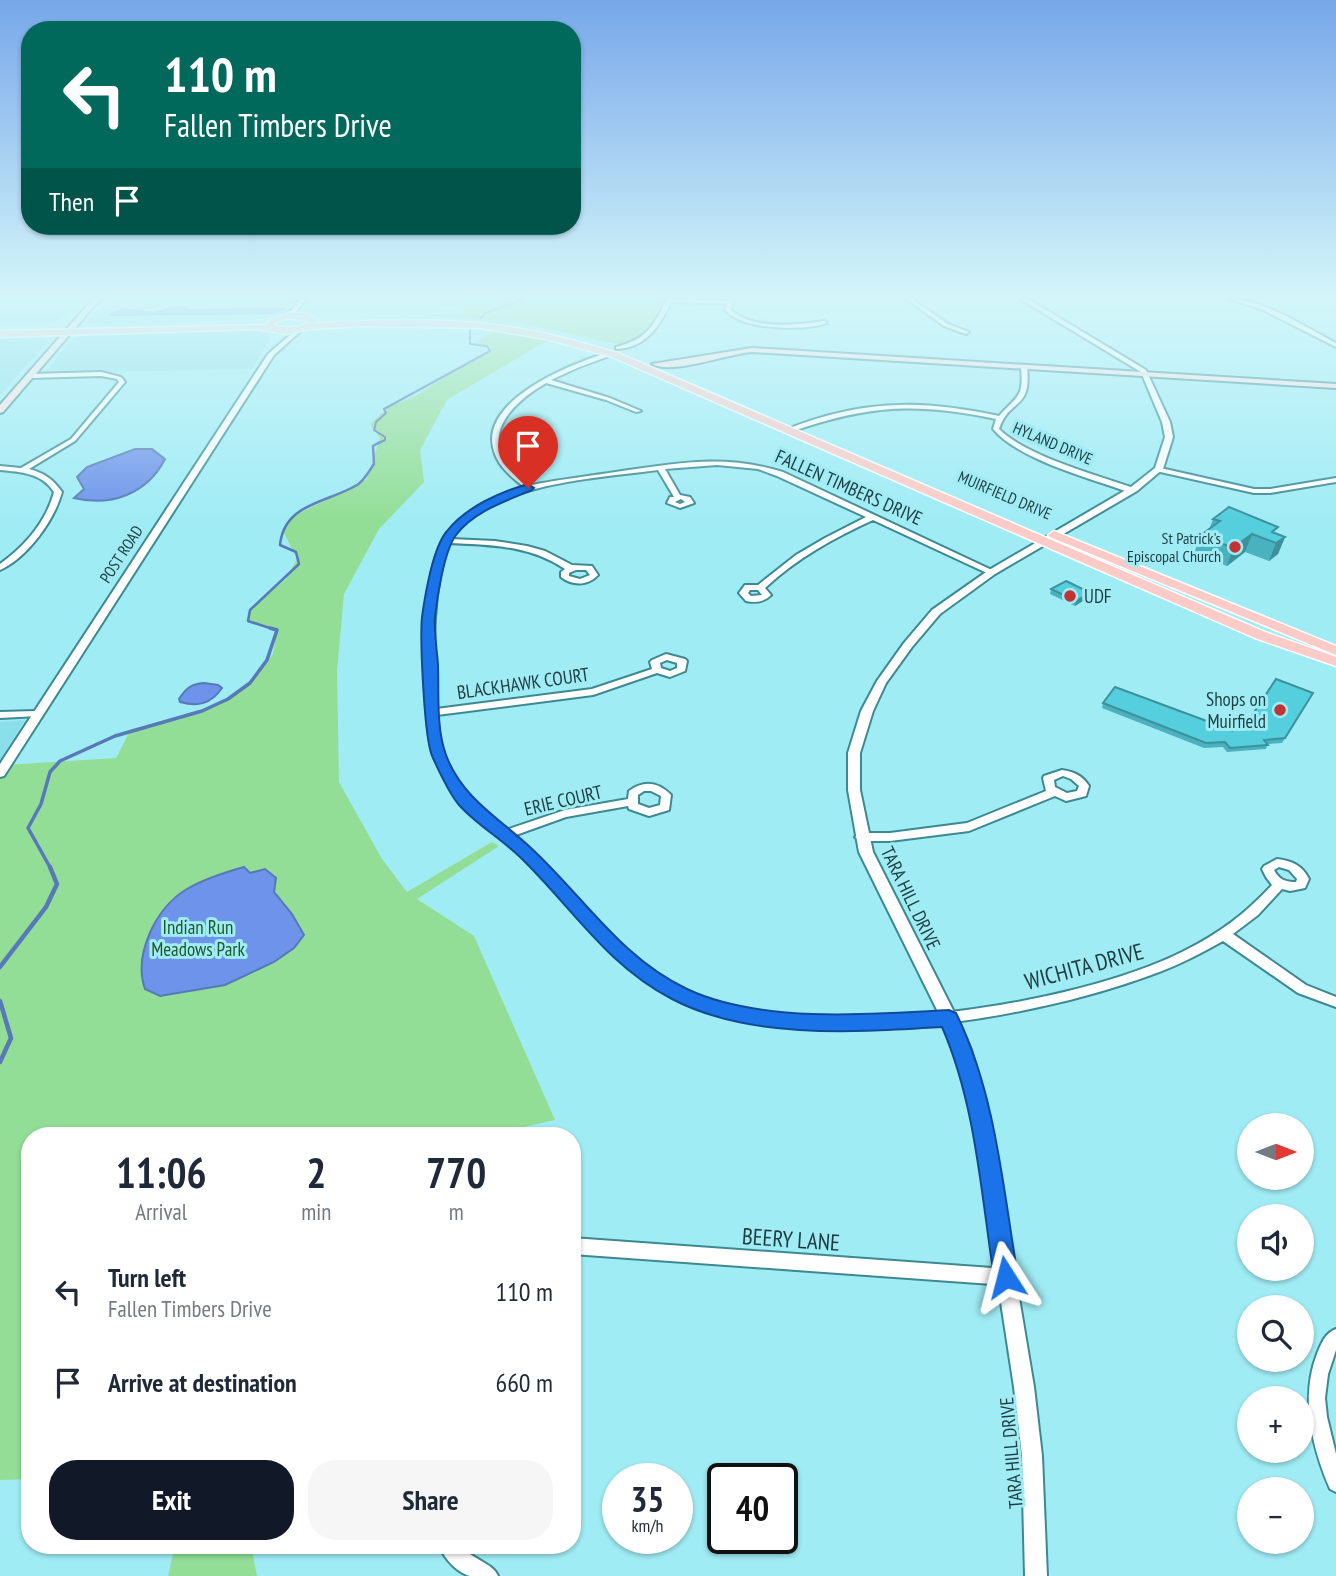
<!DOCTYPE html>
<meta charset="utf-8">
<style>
:root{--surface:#fff;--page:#f6f6f7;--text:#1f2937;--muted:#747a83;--accent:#111827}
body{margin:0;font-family:"PT Sans Narrow",sans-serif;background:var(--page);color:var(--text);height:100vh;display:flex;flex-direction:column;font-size:26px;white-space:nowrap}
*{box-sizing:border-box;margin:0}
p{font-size:23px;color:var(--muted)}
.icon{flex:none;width:38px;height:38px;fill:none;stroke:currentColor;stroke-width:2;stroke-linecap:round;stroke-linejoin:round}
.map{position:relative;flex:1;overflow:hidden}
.details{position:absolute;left:21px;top:1127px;width:560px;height:427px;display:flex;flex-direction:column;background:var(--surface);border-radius:28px;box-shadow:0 2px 5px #0004}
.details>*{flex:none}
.guide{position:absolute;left:21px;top:21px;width:560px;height:214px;border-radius:28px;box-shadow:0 2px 5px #0004;background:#00695c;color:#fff;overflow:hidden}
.needle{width:46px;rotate:90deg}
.tools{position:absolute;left:1237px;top:1113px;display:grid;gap:14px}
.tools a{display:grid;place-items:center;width:77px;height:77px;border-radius:50%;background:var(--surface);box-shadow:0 2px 5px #0004;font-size:35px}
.speed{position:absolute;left:602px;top:1463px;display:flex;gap:14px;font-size:35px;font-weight:700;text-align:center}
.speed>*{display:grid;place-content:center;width:91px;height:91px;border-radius:50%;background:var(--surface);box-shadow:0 2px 5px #0004;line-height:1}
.speed small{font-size:18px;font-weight:400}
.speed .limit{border:4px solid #111;border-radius:10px;background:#fff;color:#111}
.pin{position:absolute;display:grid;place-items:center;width:60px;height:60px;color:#fff;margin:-72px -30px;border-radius:50% 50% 50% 0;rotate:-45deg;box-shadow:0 0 7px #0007}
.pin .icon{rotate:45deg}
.me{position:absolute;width:77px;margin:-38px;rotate:351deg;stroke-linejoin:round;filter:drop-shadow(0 0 5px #0008)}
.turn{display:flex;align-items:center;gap:24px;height:147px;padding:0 28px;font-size:32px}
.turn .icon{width:91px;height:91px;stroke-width:2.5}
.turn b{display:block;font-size:49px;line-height:60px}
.then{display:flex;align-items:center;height:66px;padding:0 28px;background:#0003;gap:14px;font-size:26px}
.eta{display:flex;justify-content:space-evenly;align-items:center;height:119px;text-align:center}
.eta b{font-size:42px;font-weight:600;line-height:49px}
.button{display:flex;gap:14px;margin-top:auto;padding:14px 28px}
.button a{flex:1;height:80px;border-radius:28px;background:var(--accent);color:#fff;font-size:28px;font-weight:600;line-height:80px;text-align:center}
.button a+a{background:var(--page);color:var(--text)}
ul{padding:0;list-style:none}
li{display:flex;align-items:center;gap:21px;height:91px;padding:0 28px}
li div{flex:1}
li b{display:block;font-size:26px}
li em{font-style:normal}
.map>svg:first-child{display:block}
.built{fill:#8adfea}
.green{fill:#92de96}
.water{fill:#6e93ea;stroke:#5679b7;stroke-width:2}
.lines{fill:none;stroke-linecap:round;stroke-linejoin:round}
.stream-far3{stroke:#5679b7;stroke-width:2}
.stream-far2{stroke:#5679b7;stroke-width:2.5}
.stream-far1{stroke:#5679b7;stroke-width:3.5}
.stream{stroke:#5679b7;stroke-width:4.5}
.minor-casing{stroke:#3d8992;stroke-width:4}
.tertiary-casing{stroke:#3d8992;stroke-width:4}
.secondary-casing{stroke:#3d8992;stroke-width:4}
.primary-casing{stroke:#fff;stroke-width:3}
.minor{fill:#fff;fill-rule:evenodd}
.tertiary{fill:#fff;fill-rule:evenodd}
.secondary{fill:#fee5e3;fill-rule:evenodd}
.primary{fill:#fccbc7;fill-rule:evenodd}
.wall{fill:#49b2be}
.shaded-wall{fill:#3c919b}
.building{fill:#55cfdd;stroke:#3c919b;stroke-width:2}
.route{fill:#1a73e8;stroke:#114b97;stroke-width:2}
.poi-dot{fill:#c23333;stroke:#a0ecf5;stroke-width:2.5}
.labels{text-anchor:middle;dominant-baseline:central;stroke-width:6;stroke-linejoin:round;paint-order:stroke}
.far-street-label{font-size:16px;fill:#1e3d41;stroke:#a0ecf5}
.far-poi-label{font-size:16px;fill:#1e3d41;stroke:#a0ecf5;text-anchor:end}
.street-label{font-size:19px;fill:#1e3d41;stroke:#a0ecf5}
.poi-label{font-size:19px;fill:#1e3d41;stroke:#a0ecf5;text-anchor:start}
.park-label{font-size:19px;fill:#1f5826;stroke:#a0ecf5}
.near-street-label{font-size:23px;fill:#1e3d41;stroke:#a0ecf5}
</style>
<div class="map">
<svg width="1336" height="1576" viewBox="0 0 1336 1576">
<rect width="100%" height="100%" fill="#a0ecf5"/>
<g class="built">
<polygon points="0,299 89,299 56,322 0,324"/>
<polygon points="114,299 300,299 284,315 253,320 98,325 89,324 86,321"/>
<polygon points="259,329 266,331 270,339 252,369 45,373 71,340 86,333"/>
<polygon points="42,337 49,340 48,342 0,395 0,338"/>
<polygon points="25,720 0,760 0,722"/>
</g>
<g class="green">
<polygon points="458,299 666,299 650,329 622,345 520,323 421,315 464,314 462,308 433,304"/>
<polygon points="494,331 548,340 447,400 420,450 424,482 379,529 344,594 337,671 339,782 382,859 407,892 492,842 499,846 417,899 474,936 555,1120 483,1136 30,1136 30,1479 0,1480 0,773 5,765 116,758 131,729 178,720 221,704 254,679 273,654 277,630 248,621 250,610 286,579 297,559 283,531 290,518 367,479 380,438 370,424 389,407 417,395 463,365 484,355 491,346 474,344"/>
<polygon points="175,1545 251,1545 257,1576 168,1576"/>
</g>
<g class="water">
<polygon points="182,306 186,307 186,310 285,309 273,313 110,315 123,309 154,313"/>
<path d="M135 449H152L165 459C147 494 111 507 74 498L84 489 77 477 87 467Z"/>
<path d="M204 683 218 685 222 688C211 704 198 707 180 702L179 699C186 688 191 684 204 683Z"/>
<path d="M244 867 250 873 265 869 276 878 274 892 292 914 304 935 294 948 274 962 225 985 160 996 145 989C133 955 156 907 187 889 204 879 226 872 244 867Z"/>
</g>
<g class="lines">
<g class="stream-far3">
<polyline points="481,318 486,313 524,299"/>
<polyline points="377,444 385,440 385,437 374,430 376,422 386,413 384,409 490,351 487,346 470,344 470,329"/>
</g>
<path class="stream-far2" d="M276 630 248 621 250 610 299 564 296 552 280 545C284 503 327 503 357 485 364 481 369 471 374 464L373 446 380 442"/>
<polyline class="stream-far1" points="51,869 28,828 41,804 50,772 60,761 115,736 202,711 228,699 250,683 267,660 277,630 270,628"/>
<g class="stream">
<polyline points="0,967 46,907 57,884 50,867"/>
<polyline points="0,1001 11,1038 0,1062"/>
</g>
<g class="minor-casing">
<g id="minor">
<path d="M691 299 728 301V299H734L731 310C754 330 796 325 824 321L827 323C807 331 753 329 734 317 731 316 727 312 725 310L727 304 670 302 667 300Z"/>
<polygon points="906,299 912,299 948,324 969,332 966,334 944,326"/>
<path d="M1229 299C1264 299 1305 327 1336 343V347L1263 310Z"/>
<path d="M610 352 613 354 612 355 577 368 551 380 610 398 641 411 636 412 606 400 546 383C522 397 486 425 503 457 510 469 521 477 531 485 561 479 591 476 622 471 680 463 725 454 783 472L996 572 995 574H989L873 520C834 538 797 558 765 588L771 595C764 602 756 603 746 601L739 593 745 585H758L796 555 825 538 866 517 777 476 758 469 717 465 665 469 680 495 690 497 694 503 680 508 667 503 670 497H674L658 470C599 478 485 483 452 539L495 541 527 546 545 551 572 565 592 566 598 575C588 586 572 586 561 577V572L565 569C530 545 490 545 449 543 430 596 434 654 436 709L592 689 652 669 650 662 652 660 666 654 685 659 687 661 685 671 670 677 657 673 593 695 437 715C440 771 465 795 506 830L565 810 628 799 629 791C644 780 658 782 671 795L669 810 649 816 629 809 628 806 566 817 513 836C570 885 612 954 681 989 799 1048 1069 1009 1184 951 1220 933 1245 914 1272 885L1266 877 1262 869 1264 866 1277 859C1292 861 1302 865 1309 879L1305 888 1290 891 1282 889 1258 915 1233 934 1306 985 1336 997V1007L1298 993 1223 941C1200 954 1177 966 1151 975 1024 1022 799 1058 674 997 617 969 581 916 538 872 505 839 462 813 440 770 424 740 427 706 426 673 425 633 423 562 450 530 469 507 496 496 524 487 513 478 500 468 495 454 474 401 573 363 610 352ZM681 499 685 502 680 504 675 502ZM576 570H586L590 575 580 579 569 576V573ZM750 590H758L762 595 751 596 748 593ZM667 660 677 663V668L670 671 661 668 660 663ZM644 791H651L661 796 660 805 649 808 638 804V795ZM1279 867 1289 870 1297 879 1296 882C1286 882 1279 880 1274 870Z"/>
<path d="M1024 365 1027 367C1032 411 1009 398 999 429 1026 456 1096 475 1134 488V492H1128C1090 478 1019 460 993 429L996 419C915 402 869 405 790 432L785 431C797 424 812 420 826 416 887 399 938 403 999 416 1017 395 1024 399 1021 367Z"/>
<path d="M101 372 121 377 125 382 75 441 29 469C44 473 53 479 62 492 54 521 27 558 0 570V564C25 546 46 522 54 492 42 473 21 472 0 470V466L21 468 71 439 119 382 117 379 101 376 30 378 27 376 30 374Z"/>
<polygon points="1156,467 1254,489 1270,489 1336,478 1336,482 1270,493 1254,493 1156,471"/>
<polygon points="36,711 41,714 39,716 0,718 0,712"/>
<path d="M1062 770C1074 772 1082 775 1089 786L1086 796 1066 801 1055 796 969 831 890 841H861L855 837 861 833H890L967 823 1046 791 1043 778 1044 776ZM1063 776 1071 779 1079 786 1077 791 1067 793 1055 787 1054 780Z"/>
<polygon points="572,1238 1006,1269 1012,1271 1014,1277 1012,1283 1006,1285 572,1254"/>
<path d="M1336 1329V1350L1328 1374 1325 1398 1327 1417 1336 1454V1492L1330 1489C1312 1447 1300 1398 1317 1354 1321 1344 1325 1333 1336 1329Z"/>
<path d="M439 1545H460C471 1559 493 1563 498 1576 490 1576 478 1576 470 1576 456 1572 444 1558 439 1545Z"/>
</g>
</g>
<g class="tertiary-casing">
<g id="tertiary">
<path d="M300 299H306C299 309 292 318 280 318V316L292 310Z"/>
<path d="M667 299H673C660 325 647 348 616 349V347C647 339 653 327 667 299Z"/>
<polygon points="1020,299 1028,299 1146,370 1170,422 1173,437 1163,469 1137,491 995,574 940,614 912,647 886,683 873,711 860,753 860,790 873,852 957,1018 971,1050 986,1101 1034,1387 1042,1456 1047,1576 1025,1576 1022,1456 1014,1387 970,1101 955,1050 941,1018 859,852 848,790 848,753 861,711 877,681 904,643 932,610 989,570 1131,487 1155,468 1165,437 1162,422 1141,372"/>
<polygon points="297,329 302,330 274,355 4,776 0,777 0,764 268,354"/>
</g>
</g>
<g class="secondary-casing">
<g id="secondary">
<polygon points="93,299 102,299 95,305 3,412 0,413 0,405"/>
<path d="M752 348 1336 384V388L752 352C726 354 673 375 652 364Z"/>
</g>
</g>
<g class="primary-casing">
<g id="primary">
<path d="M289 313H304L318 320 316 323C380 320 445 317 509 327 546 332 582 343 618 353L1265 632 1336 657V666L1255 638 612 357 546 339 480 328 366 326 309 329 287 334 257 329 0 337V331L267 325 270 319ZM289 318 309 321C301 329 286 328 274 326L276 323Z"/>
<polygon points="1054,531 1336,646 1336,655 1050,537 1048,535"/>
</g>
</g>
<use href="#minor" class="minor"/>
<use href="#tertiary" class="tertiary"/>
<use href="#secondary" class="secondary"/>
<use href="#primary" class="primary"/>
</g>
<g class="wall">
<polygon points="1213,519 1276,533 1285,537 1278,554 1269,561 1245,552 1227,566 1194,553 1201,535 1209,530"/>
<polygon points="1051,589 1091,593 1089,597 1075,606 1050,594"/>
<polygon points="1313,693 1282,743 1268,744 1266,749 1227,752 1223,747 1204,748 1102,708 1103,703 1223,728 1222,725 1224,721 1249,720"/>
</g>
<g class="shaded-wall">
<polygon points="1252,534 1245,552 1227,566 1233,548"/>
<polygon points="1285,537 1278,554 1269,561 1276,543"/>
<polygon points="1091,593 1089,597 1075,606 1076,601"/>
</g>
<g class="building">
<polygon points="1229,507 1278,527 1272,532 1285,537 1276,543 1252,534 1233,548 1201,535 1220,521 1213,519"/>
<polygon points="1066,581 1091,593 1076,601 1051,589"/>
<polygon points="1276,679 1313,693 1285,738 1264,740 1268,745 1230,748 1225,742 1206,743 1103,703 1115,687 1231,730 1224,721 1249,720"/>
</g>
<linearGradient id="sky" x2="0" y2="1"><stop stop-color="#77a7e9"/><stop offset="0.57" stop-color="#d4f6fa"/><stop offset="1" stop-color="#d4f6fa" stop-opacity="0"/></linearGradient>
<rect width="1336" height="520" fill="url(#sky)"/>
<path class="route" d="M528 484 534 488 532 490C506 501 474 511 456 535 444 551 437 598 435 617 434 633 437 650 438 665 439 693 436 728 446 755 462 798 499 818 531 848 583 896 621 958 687 989 759 1023 870 1015 949 1010L956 1013C996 1094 1003 1189 1018 1277L1015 1285 1006 1289 998 1285 994 1277C981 1194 976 1105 942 1027 857 1032 750 1040 672 999 606 965 571 906 519 856 500 838 476 824 459 805 448 792 440 773 433 758 424 742 420 638 422 617 425 595 433 547 447 531 466 507 500 492 528 484Z"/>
<g class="poi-dot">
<circle cx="1235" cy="547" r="7"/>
<circle cx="1070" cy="596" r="7"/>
<circle cx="1280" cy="710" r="7"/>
</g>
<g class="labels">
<g class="far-street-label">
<text transform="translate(1053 443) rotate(23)">HYLAND DRIVE</text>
<text transform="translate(1005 495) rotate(23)">MUIRFIELD DRIVE</text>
<text transform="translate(121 554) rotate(-57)">POST ROAD</text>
</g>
<g class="far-poi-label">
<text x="1221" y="538">St Patrick's<tspan x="1221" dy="18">Episcopal Church</tspan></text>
</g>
<g class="street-label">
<text transform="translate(849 487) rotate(24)">FALLEN TIMBERS DRIVE</text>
<text transform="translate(523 683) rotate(-8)">BLACKHAWK COURT</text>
<text transform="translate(563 800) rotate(-13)">ERIE COURT</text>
<text transform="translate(911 898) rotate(64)">TARA HILL DRIVE</text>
<text transform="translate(1011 1453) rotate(-95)">TARA HILL DRIVE</text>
</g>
<g class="poi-label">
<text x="1084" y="596">UDF</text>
<text x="1266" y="699" text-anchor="end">Shops on<tspan x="1266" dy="22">Muirfield</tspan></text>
</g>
<g class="park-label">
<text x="198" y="927">Indian Run<tspan x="198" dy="22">Meadows Park</tspan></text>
</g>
<g class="near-street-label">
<text transform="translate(1084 966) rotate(-15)">WICHITA DRIVE</text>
<text transform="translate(791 1239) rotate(4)">BEERY LANE</text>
</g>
</g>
</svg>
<div class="tools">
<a><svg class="needle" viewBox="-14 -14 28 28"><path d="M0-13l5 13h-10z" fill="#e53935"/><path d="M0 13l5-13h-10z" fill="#747a83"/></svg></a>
<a><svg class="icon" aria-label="sound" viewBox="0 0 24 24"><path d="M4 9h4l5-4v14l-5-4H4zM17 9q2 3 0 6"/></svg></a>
<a><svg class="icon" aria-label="search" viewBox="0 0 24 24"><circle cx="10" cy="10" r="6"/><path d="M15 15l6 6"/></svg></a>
<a>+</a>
<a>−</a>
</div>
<div class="speed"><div>35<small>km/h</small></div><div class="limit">40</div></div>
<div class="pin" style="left:528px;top:488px;background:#d93025"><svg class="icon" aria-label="arrive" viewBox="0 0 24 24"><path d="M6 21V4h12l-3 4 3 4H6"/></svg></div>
<svg class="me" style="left:1006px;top:1277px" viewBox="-20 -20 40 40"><path d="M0-17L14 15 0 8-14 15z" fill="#1a73e8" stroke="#fff" stroke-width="4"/></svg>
<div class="guide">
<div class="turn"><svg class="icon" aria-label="left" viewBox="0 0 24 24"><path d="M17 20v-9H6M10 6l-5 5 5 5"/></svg><div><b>110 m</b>Fallen Timbers Drive</div></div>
<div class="then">Then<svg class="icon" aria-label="arrive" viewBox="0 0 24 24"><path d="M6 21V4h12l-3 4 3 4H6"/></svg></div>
</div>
<section class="details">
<div class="eta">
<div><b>11:06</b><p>Arrival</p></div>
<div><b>2</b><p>min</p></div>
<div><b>770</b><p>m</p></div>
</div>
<ul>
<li><svg class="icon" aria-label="left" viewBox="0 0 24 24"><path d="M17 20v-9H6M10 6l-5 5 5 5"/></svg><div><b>Turn left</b><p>Fallen Timbers Drive</p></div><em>110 m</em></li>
<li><svg class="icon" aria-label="arrive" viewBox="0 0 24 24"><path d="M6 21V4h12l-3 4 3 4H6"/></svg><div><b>Arrive at destination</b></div><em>660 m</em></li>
</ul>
<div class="button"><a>Exit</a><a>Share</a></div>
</section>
</div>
